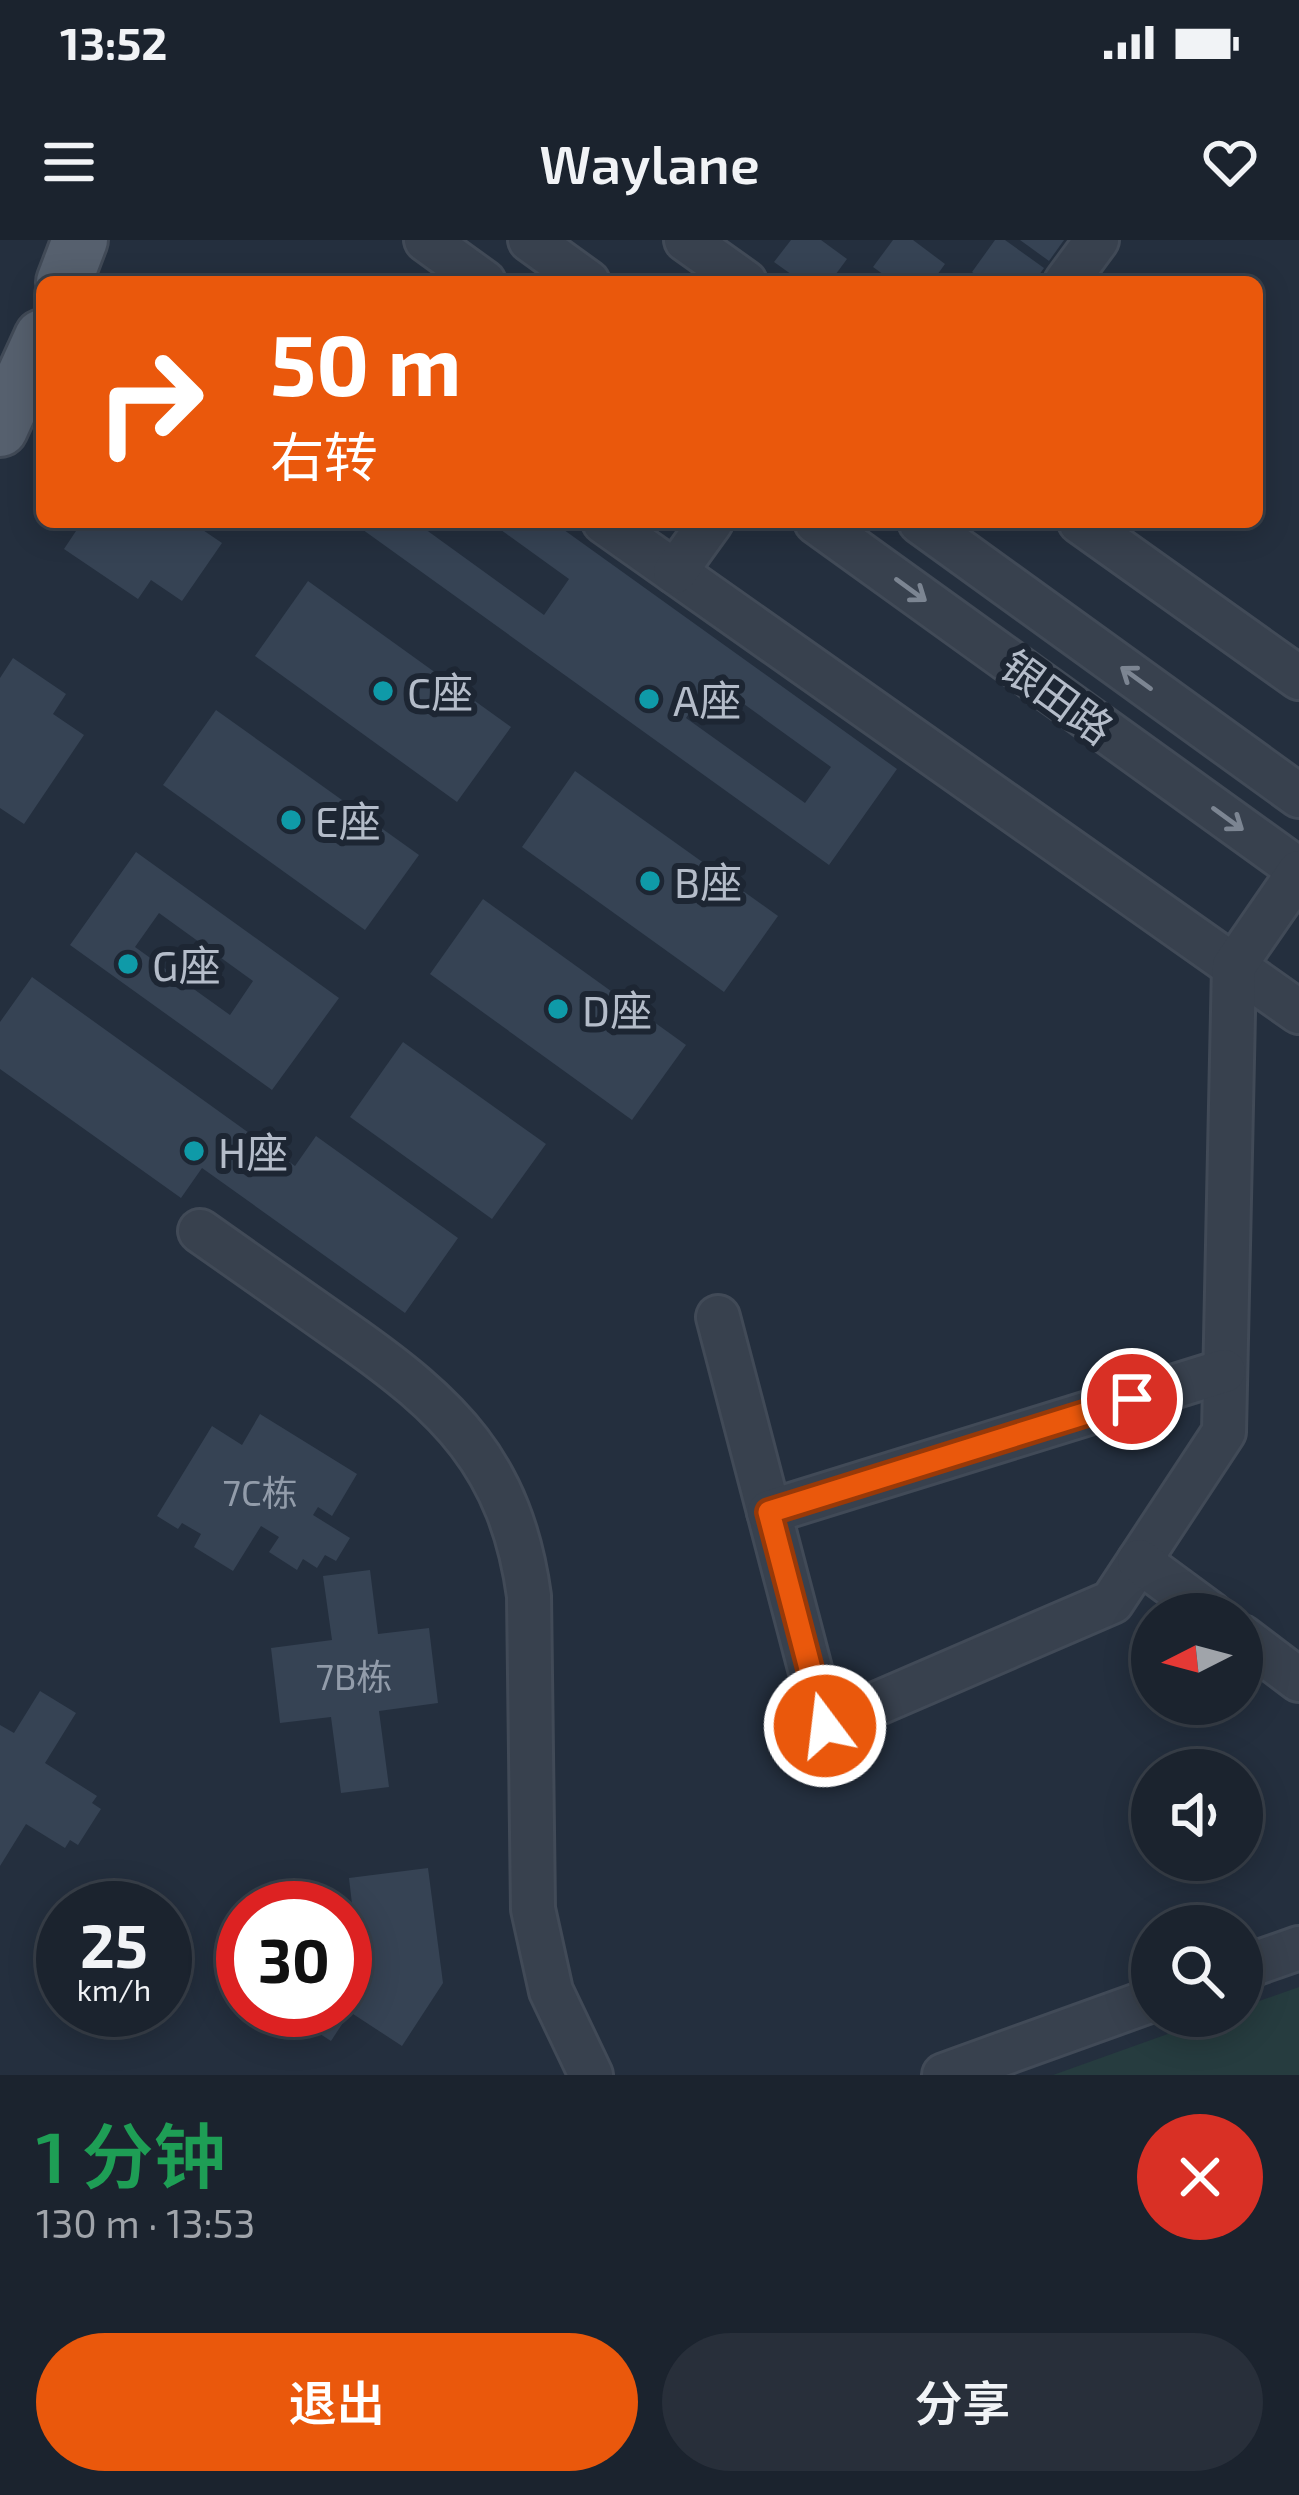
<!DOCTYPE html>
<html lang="zh">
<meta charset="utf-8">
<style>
:root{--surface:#1b232e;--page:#282f3a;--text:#f1f3f6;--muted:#a0a4aa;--line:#39404a;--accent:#ea580c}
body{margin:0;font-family:"Exo 2","Noto Sans SC",sans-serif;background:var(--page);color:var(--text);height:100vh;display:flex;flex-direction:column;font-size:45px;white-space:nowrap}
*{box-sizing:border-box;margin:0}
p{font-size:39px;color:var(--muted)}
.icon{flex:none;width:66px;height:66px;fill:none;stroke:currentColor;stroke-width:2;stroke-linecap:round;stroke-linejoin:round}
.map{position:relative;height:1835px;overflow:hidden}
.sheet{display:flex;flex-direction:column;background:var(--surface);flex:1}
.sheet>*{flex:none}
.hud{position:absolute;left:36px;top:36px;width:1227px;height:252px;border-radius:18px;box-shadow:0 6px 30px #0003,0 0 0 3px var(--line);background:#ea580c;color:#fff;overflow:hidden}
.needle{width:78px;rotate:264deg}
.buttons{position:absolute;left:1131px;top:1353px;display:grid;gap:24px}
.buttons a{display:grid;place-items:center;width:132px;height:132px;border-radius:50%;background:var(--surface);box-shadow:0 6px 30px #0003,0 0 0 3px var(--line);font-size:60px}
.speed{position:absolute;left:36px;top:1641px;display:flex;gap:24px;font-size:60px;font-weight:700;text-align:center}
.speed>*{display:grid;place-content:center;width:156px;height:156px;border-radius:50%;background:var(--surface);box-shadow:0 6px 30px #0003,0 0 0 3px var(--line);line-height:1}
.speed small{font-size:30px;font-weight:400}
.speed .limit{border:18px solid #d22;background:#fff;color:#111}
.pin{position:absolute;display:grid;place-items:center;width:102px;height:102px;color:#fff;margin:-51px;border:6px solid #fff;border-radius:50%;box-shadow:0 3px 12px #0007}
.me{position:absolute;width:132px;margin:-66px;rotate:345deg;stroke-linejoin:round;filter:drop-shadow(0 0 9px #0008)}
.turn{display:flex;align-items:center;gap:42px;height:252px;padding:0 36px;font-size:54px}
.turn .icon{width:156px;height:156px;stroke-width:2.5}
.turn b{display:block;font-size:84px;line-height:102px}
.round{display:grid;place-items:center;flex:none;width:126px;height:126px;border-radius:63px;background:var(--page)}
.headline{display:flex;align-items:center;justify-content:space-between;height:204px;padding:0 36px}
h1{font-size:72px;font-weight:600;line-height:90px;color:#1e9e55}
.primary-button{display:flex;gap:24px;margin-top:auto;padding:24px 36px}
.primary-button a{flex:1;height:138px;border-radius:72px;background:var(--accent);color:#fff;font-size:48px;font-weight:600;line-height:138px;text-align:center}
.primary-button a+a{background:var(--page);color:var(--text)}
.status{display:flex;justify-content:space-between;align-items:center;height:84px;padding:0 60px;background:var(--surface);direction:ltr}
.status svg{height:33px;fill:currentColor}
header{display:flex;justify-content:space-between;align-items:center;height:156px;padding:0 36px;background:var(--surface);font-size:54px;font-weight:600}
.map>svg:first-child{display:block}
.green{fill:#263c3f}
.building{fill:#364354;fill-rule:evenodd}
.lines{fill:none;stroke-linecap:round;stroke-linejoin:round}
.minor-casing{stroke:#414a57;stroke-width:48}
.major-casing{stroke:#414a57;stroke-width:60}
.minor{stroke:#38414e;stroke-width:42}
.major{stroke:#56606e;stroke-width:54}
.oneway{stroke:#7c8592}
.route-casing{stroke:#983908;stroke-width:30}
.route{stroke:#ea580c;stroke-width:21}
.culture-dot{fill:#0f9aa8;stroke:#1d2633;stroke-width:4.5}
.labels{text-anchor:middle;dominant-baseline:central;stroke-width:12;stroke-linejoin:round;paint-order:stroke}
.number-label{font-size:36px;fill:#929caa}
.poi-label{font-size:42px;fill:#b4bcc9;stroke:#1d2633;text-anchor:start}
.street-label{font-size:42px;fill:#b4bcc9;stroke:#1d2633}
</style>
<div class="status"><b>13:52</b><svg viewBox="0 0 49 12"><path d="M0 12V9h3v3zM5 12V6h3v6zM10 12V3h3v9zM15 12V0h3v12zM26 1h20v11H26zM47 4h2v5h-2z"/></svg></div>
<header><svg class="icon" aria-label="menu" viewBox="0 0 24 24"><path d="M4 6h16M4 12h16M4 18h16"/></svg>Waylane<svg class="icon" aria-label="heart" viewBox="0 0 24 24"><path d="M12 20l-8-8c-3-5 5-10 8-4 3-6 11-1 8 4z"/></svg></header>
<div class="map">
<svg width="1299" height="1835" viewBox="0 0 1299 1835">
<rect width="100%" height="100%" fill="#242f3e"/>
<polygon class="green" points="1299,1747 1299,1835 1053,1835 1218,1776 1242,1776 1242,1767"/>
<g class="building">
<polygon points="791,0 821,0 847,19 830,42 802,42 774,22"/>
<polygon points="893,0 913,0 945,24 932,42 894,42 873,27"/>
<polygon points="995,0 1005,0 1044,28 1034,42 986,42 972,32"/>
<polygon points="1020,0 1064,0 1049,21"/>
<polygon points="82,282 191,282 222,303 182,361 151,340 138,359 64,309"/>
<path d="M363 282H430L425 289 544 375 569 339 490 282H553L897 529 829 625 359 287ZM712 441 831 527 805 563 686 478Z"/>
<polygon points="308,341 511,487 457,562 255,416"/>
<polygon points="13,418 66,454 53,474 84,495 24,584 0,568 0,438"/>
<polygon points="216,470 419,615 365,690 163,545"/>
<polygon points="575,531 778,676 724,752 522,607"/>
<path d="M136 612 339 758 272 850 70 705ZM159 673 253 741 230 775 135 707Z"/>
<polygon points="483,659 686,805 632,880 430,734"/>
<polygon points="32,737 295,926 316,896 458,998 405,1073 202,928 181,958 0,829 0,782"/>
<polygon points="403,802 546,904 492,979 350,877"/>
<polygon points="260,1174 357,1234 332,1276 318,1267 313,1275 350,1298 336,1321 325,1315 317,1328 303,1319 297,1330 269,1312 279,1297 261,1286 233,1331 194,1307 201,1294 182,1283 178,1289 157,1276 212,1186 242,1205"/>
<polygon points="370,1330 378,1394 429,1388 438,1463 379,1471 389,1547 341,1553 331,1477 280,1483 271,1408 332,1400 323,1336"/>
<polygon points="40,1451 76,1473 45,1523 97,1556 92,1563 101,1569 78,1605 70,1600 65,1608 26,1584 0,1626 0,1485 14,1493"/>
<polygon points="428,1628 443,1743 402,1806 350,1772 331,1801 297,1779 303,1770 345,1770 345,1706 355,1690 349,1638"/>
</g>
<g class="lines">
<g class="minor-casing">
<g id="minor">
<polyline points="426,0 484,42"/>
<polyline points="530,0 588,42"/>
<polyline points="686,0 745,42"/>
<polyline points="1066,42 1097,0"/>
<polyline points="604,282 1299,772"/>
<polyline points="816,282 1299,630"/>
<polyline points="920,282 1299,556"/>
<polyline points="1080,282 1299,438"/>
<polyline points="675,332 711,282"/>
<path d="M200 991C248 1025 296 1059 345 1093 449 1166 511 1224 529 1356L533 1669 551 1751 591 1835"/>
<polyline points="718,1077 825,1486 1112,1362 1224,1192 1234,726 1299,632"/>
<polyline points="769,1272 1224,1131"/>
<polyline points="1139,1321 1211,1374"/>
<polyline points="1242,1397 1299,1440"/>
<polyline points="1242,1728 1299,1708"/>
<polyline points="944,1835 1152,1760"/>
</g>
</g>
<g class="major-casing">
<g id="major">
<polyline points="64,42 80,0"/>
<polyline points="0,189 42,97"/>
</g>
</g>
<use href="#minor" class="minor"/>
<use href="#major" class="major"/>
</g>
<defs><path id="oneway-shaft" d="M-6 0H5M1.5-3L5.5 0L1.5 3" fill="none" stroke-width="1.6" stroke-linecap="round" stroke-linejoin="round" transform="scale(3)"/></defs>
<g class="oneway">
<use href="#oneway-shaft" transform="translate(911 350) rotate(36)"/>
<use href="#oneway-shaft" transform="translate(1136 438) rotate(-144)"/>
<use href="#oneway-shaft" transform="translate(1228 579) rotate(36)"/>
</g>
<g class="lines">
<g class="route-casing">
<polyline id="route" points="825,1486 769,1272 1132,1159"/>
</g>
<use href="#route" class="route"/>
</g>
<g class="culture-dot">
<circle cx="383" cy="451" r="12"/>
<circle cx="649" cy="459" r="12"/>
<circle cx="291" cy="580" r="12"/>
<circle cx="650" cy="641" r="12"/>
<circle cx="128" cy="724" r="12"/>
<circle cx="558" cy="769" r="12"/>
<circle cx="194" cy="911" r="12"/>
</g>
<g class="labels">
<g class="number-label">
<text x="260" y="1251">7C栋</text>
<text x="354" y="1435">7B栋</text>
</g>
<g class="poi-label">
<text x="407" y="451">C座</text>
<text x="673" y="459">A座</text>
<text x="315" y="580">E座</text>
<text x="674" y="641">B座</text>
<text x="152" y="724">G座</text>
<text x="582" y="769">D座</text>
<text x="218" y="911">H座</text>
</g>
<g class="street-label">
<text transform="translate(1058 456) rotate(36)">银田路</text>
</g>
</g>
</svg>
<div class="buttons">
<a><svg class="needle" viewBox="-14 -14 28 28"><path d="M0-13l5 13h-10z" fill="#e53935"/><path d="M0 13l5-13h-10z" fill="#a0a4aa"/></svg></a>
<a><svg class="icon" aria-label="sound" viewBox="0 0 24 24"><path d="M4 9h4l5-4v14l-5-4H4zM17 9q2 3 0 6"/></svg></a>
<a><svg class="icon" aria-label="search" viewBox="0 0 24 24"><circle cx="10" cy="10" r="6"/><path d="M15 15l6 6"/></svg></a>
</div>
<div class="speed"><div>25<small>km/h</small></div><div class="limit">30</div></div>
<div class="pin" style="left:1132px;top:1159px;background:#d93025"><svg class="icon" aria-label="arrive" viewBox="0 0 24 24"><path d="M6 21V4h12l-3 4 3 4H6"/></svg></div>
<svg class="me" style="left:825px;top:1486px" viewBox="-20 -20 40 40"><circle r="17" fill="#ea580c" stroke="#fff" stroke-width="3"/><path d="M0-11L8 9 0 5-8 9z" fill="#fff"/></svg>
<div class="hud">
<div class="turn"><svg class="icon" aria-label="right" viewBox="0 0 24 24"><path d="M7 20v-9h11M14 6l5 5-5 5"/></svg><div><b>50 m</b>右转</div></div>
</div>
</div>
<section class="sheet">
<div class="headline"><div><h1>1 分钟</h1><p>130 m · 13:53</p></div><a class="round" style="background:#d93025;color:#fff"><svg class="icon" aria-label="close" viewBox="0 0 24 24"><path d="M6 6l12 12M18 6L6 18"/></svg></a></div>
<div class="primary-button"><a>退出</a><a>分享</a></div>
</section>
